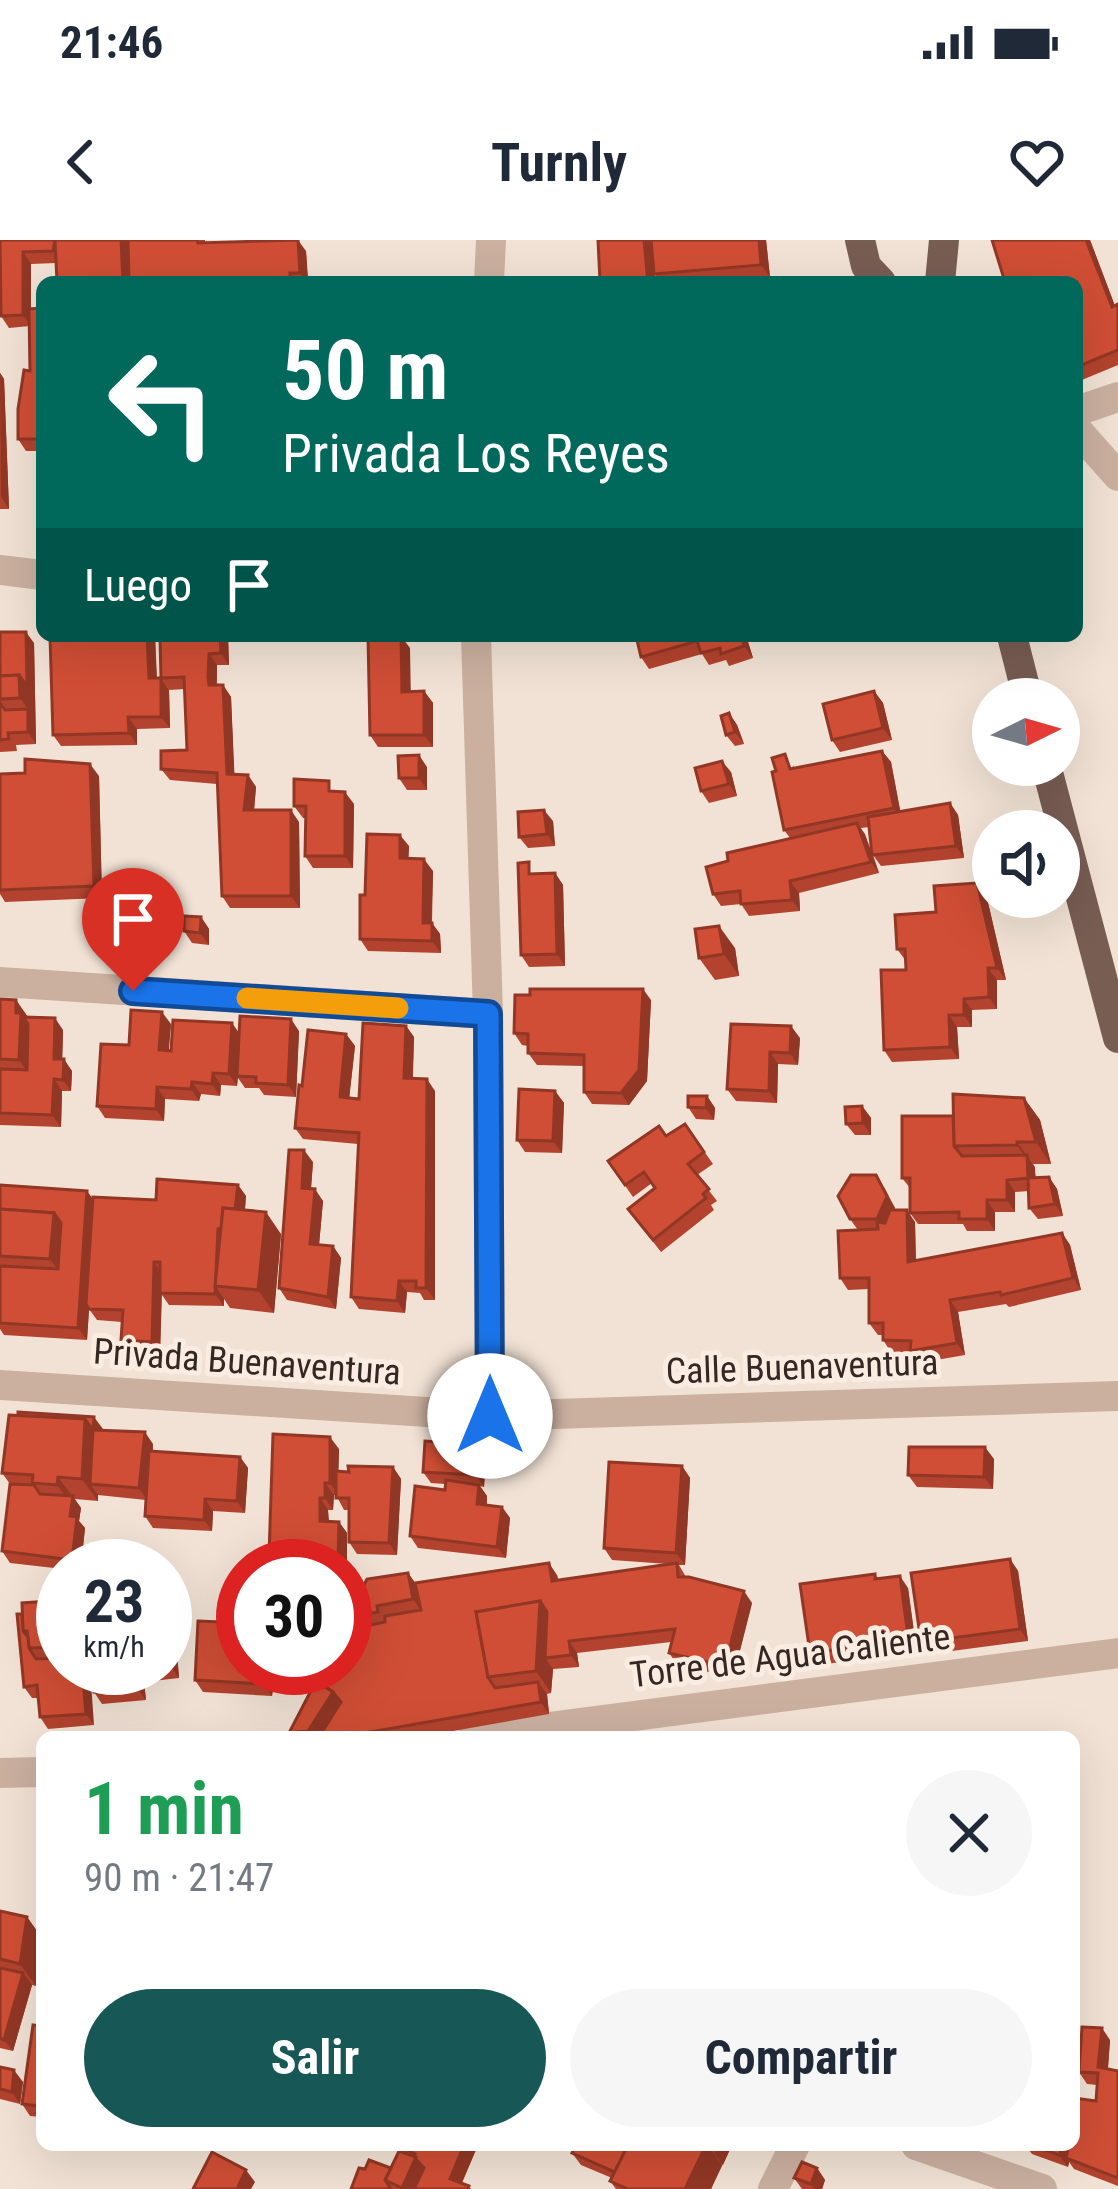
<!DOCTYPE html>
<html lang="es">
<meta charset="utf-8">
<style>
:root{--surface:#fff;--page:#f6f6f7;--text:#1f2937;--muted:#747a83;--accent:#175857}
body{margin:0;font-family:"Roboto Condensed",sans-serif;background:var(--page);color:var(--text);height:100vh;display:flex;flex-direction:column;font-size:45px;white-space:nowrap}
*{box-sizing:border-box;margin:0}
p{font-size:39px;color:var(--muted)}
.icon{flex:none;width:66px;height:66px;fill:none;stroke:currentColor;stroke-width:2;stroke-linecap:round;stroke-linejoin:round}
.map{position:relative;flex:1;overflow:hidden}
.side{position:absolute;left:36px;top:1491px;width:1044px;height:420px;display:flex;flex-direction:column;background:var(--surface);border-radius:18px;box-shadow:0 12px 48px #0002}
.side>*{flex:none}
.top-card{position:absolute;left:36px;top:36px;width:1047px;height:366px;border-radius:18px;box-shadow:0 12px 48px #0002;background:#00695c;color:#fff;overflow:hidden}
.needle{width:78px;rotate:85deg}
.tools{position:absolute;left:972px;top:438px;display:grid;gap:24px}
.tools a{display:grid;place-items:center;width:108px;height:108px;border-radius:50%;background:var(--surface);box-shadow:0 12px 48px #0002;font-size:60px}
.speed{position:absolute;left:36px;top:1299px;display:flex;gap:24px;font-size:60px;font-weight:700;text-align:center}
.speed>*{display:grid;place-content:center;width:156px;height:156px;border-radius:50%;background:var(--surface);box-shadow:0 12px 48px #0002;line-height:1}
.speed small{font-size:30px;font-weight:400}
.speed .limit{border:18px solid #d22;background:#fff;color:#111}
.pin{position:absolute;display:grid;place-items:center;width:102px;height:102px;color:#fff;margin:-123px -51px;border-radius:50% 50% 50% 0;rotate:-45deg;box-shadow:0 0 12px #0007}
.pin .icon{rotate:45deg}
.me{position:absolute;width:132px;margin:-66px;rotate:0deg;stroke-linejoin:round;filter:drop-shadow(0 0 9px #0008)}
.turn{display:flex;align-items:center;gap:42px;height:252px;padding:0 48px;font-size:54px}
.turn .icon{width:156px;height:156px;stroke-width:2.5}
.turn b{display:block;font-size:84px;line-height:102px}
.then{display:flex;align-items:center;height:114px;padding:0 48px;background:#0003;gap:24px;font-size:45px}
.round{display:grid;place-items:center;flex:none;width:126px;height:126px;border-radius:63px;background:var(--page)}
.head{display:flex;align-items:center;justify-content:space-between;height:204px;padding:0 48px}
h1{font-size:72px;font-weight:700;line-height:90px;color:#1e9e55}
.action{display:flex;gap:24px;margin-top:auto;padding:24px 48px}
.action a{flex:1;height:138px;border-radius:72px;background:var(--accent);color:#fff;font-size:48px;font-weight:700;line-height:138px;text-align:center}
.action a+a{background:var(--page);color:var(--text)}
.status{display:flex;justify-content:space-between;align-items:center;height:84px;padding:0 60px;background:var(--surface);direction:ltr}
.status svg{height:33px;fill:currentColor}
header{display:flex;justify-content:space-between;align-items:center;height:156px;padding:0 48px;background:var(--surface);font-size:54px;font-weight:700}
.map>svg:first-child{display:block}
.lines{fill:none;stroke-linecap:round;stroke-linejoin:round}
.minor{stroke:#cbb0a0;stroke-width:30}
.major{stroke:#785d53;stroke-width:30}
.wall{fill:#b3432e;fill-rule:evenodd}
.shaded-wall{fill:#923725}
.building{fill:#d04e35;stroke:#923725;stroke-width:3}
.route-casing{stroke:#114b97;stroke-width:30}
.route{stroke:#1a73e8;stroke-width:21}
.slow{stroke:#f59e0b;stroke-width:21}
.labels{text-anchor:middle;dominant-baseline:central;stroke-width:10;stroke-linejoin:round;paint-order:stroke}
.street-label{font-size:36px;fill:#342824;stroke:#faece1}
</style>
<div class="status"><b>21:46</b><svg viewBox="0 0 49 12"><path d="M0 12V9h3v3zM5 12V6h3v6zM10 12V3h3v9zM15 12V0h3v12zM26 1h20v11H26zM47 4h2v5h-2z"/></svg></div>
<header><svg class="icon" aria-label="back" viewBox="0 0 24 24"><path d="M15 5l-7 7 7 7"/></svg>Turnly<svg class="icon" aria-label="heart" viewBox="0 0 24 24"><path d="M12 20l-8-8c-3-5 5-10 8-4 3-6 11-1 8 4z"/></svg></header>
<div class="map">
<svg width="1118" height="1949" viewBox="0 0 1118 1949">
<rect width="100%" height="100%" fill="#f2e2d5"/>
<g class="lines">
<g class="minor">
<polyline points="489,42 491,0"/>
<polyline points="1077,171 1118,157"/>
<polyline points="1077,190 1118,236"/>
<polyline points="0,330 42,335"/>
<polyline points="476,396 488,774 490,1176"/>
<polyline points="0,742 488,774"/>
<polyline points="0,1145 490,1176 1118,1156"/>
<polyline points="472,1497 1118,1413"/>
<polyline points="0,1533 42,1532"/>
<polyline points="916,1905 1042,1949"/>
<polyline points="773,1949 795,1905"/>
</g>
<g class="major">
<polyline points="860,0 866,26 881,42"/>
<polyline points="940,42 944,0"/>
<polyline points="1012,396 1028,459"/>
<polyline points="1046,525 1118,798"/>
</g>
</g>
<g class="wall">
<polygon points="0,0 205,0 205,3 306,11 308,39 311,41 321,42 57,42 56,23 31,24 31,69 42,211 26,211 18,199 30,131 30,86 9,88 1,76"/>
<polygon points="598,0 766,0 770,37 707,42 660,42 655,35 655,42"/>
<polygon points="1090,0 1115,66 1118,64 1118,125 1077,142 1077,42"/>
<polygon points="0,133 4,139 9,269 0,269"/>
<polygon points="0,392 34,403 36,504 16,505 17,511 0,512"/>
<polygon points="155,396 157,438 161,438 169,450 170,488 137,489 137,505 61,506 53,495"/>
<polygon points="160,396 228,396 229,425 217,425 217,445 223,445 231,457 234,534 248,535 256,547 254,570 299,582 300,668 230,668 222,656 217,544 170,540 161,529 187,510 185,449 169,450 161,438"/>
<polygon points="636,396 755,396 756,400 748,402 753,418 729,426 726,420 709,425 702,414 649,429 641,417"/>
<polygon points="410,408 410,452 424,451 433,463 433,507 378,507 370,495"/>
<polygon points="874,451 883,463 892,500 840,512 832,500"/>
<polygon points="729,473 737,485 744,504 735,506 726,495"/>
<path d="M882 511 891 522 900 571 950 563 958 575 964 618 881 626 873 615 879 633 799 653 800 671 749 676 741 664 721 666 713 654 728 621 790 598 784 590 793 525 794 528ZM869 587 872 614 861 588Z"/>
<polygon points="427,527 427,550 407,550 399,538"/>
<polygon points="731,532 737,556 709,563 701,551"/>
<polygon points="25,533 99,536 102,658 5,662 0,654 0,534"/>
<polygon points="336,552 354,564 353,628 313,628 305,616 306,578 303,578 294,566"/>
<polygon points="553,581 555,606 528,608 519,597"/>
<polygon points="409,606 408,618 433,631 432,683 440,694 441,713 368,711 360,699 365,655"/>
<polygon points="537,633 555,633 563,645 565,726 529,727 521,715"/>
<polygon points="977,643 986,654 1006,740 997,740 997,769 972,770 972,787 957,787 959,819 892,822 884,810 906,730 906,721 897,709 936,672"/>
<polygon points="201,677 209,689 209,705 192,703 184,691"/>
<polygon points="735,708 739,736 715,740 699,718"/>
<polygon points="0,759 16,760 28,777 63,790 62,819 72,831 71,851 62,851 61,887 0,885"/>
<polygon points="651,760 647,841 629,865 592,864 584,852 584,826 537,825 528,813 528,806 522,805 514,793"/>
<polygon points="232,783 239,793 299,791 296,857 264,855 259,848 245,848 238,838 237,846 221,845 220,856 201,854 199,861 165,859 164,881 105,878 97,866 129,805 171,784 168,811 171,811"/>
<polygon points="731,784 800,798 798,825 778,824 777,863 736,861 727,849"/>
<polygon points="406,786 414,797 413,838 435,851 435,1060 424,1060 420,1053 407,1052 405,1073 359,1069 351,1057 358,904 303,899 295,888 302,846 346,794 355,806 349,858 359,859"/>
<polygon points="555,851 564,863 562,913 525,912 517,900"/>
<polygon points="707,856 715,868 714,880 696,879 688,867"/>
<polygon points="1024,858 1040,880 1051,924 1033,924 1036,938 1049,937 1057,949 1063,976 1038,979 1029,968 1029,951 1015,952 1015,972 995,972 995,991 967,991 963,984 918,984 910,973 910,948 902,938 953,876"/>
<polygon points="862,866 871,878 871,895 855,895 846,884"/>
<polygon points="685,884 713,924 697,935 717,961 711,965 714,970 661,1012 636,980 655,948 652,943 633,957 608,921 666,896"/>
<polygon points="313,922 311,949 323,961 319,1005 333,1006 341,1018 336,1069 287,1060 279,1048"/>
<polygon points="0,945 92,958 156,960 238,945 246,956 245,970 281,994 274,1073 230,1068 224,1059 224,1066 169,1065 162,1055 160,1114 129,1112 121,1100 122,1082 97,1080 89,1069 87,1100 4,1095 0,1089"/>
<polygon points="884,947 895,968 894,970 915,982 916,1020 1062,993 1070,1005 1081,1050 1009,1067 1006,1064 958,1072 965,1115 919,1123 911,1112 891,1112 883,1100 883,1095 878,1095 869,1083 869,1049 848,1050 840,1038 858,990 850,979"/>
<polygon points="103,1189 153,1204 153,1211 240,1217 248,1228 245,1273 213,1271 212,1291 153,1288 145,1276 146,1260 98,1255 98,1261 75,1259 81,1268 79,1281 85,1288 81,1326 63,1326 63,1329 10,1323 2,1311 10,1244 2,1233"/>
<polygon points="477,1205 486,1217 484,1247 480,1246 487,1256 487,1265 502,1267 510,1278 506,1318 418,1308 410,1296 445,1250 445,1244 431,1243 423,1232"/>
<polygon points="339,1209 338,1232 393,1227 401,1239 397,1315 357,1314 349,1302 349,1270 344,1270 336,1255 334,1255 333,1270 328,1270 329,1281 339,1282 347,1293 347,1330 345,1326 276,1326 269,1316"/>
<polygon points="994,1219 993,1249 917,1247 908,1235"/>
<path d="M682 1226 690 1238 685 1325H679L686 1337 752 1363 733 1438 677 1424 669 1413 671 1402 577 1413 579 1427 553 1429 551 1453 547 1454 549 1474 419 1497H292L289 1493 311 1450 273 1448 272 1456 203 1452 195 1440 243 1428H345L355 1388 348 1377 408 1333 415 1343 557 1335 558 1340 668 1324 612 1320 604 1308ZM314 1430 334 1431 326 1447 313 1446Z"/>
<polygon points="1010,1319 1018,1331 1028,1401 929,1414 921,1402"/>
<polygon points="875,1334 878,1338 908,1348 916,1407 892,1411 893,1415 819,1425 810,1413"/>
<polygon points="63,1360 63,1428 94,1485 48,1489 40,1477 38,1458 32,1458 24,1447 22,1374"/>
<polygon points="165,1384 176,1400 179,1438 144,1442 146,1460 102,1464 94,1452 92,1428 165,1428"/>
<polygon points="0,1671 27,1677 42,1698 36,1746 32,1745 13,1811 0,1808"/>
<polygon points="42,1786 42,1877 30,1876 22,1864"/>
<polygon points="1110,1800 1108,1829 1118,1831 1118,1946 1074,1929 1069,1922 1068,1927 1032,1914 1025,1905 1065,1905 1068,1909 1096,1861 1097,1845 1087,1844 1079,1832"/>
<polygon points="0,1827 23,1842 20,1864 0,1859"/>
<polygon points="478,1905 462,1943 469,1946 471,1949 351,1949 365,1929 391,1928 402,1912 398,1906"/>
<polygon points="576,1905 732,1905 711,1949 616,1949 610,1941 612,1938 581,1925 572,1913"/>
<polygon points="817,1928 825,1940 822,1949 802,1949 794,1938"/>
</g>
<g class="shaded-wall">
<polygon points="121,0 136,0 131,42 123,42"/>
<polygon points="298,0 306,11 308,42 300,33"/>
<polygon points="644,0 649,0 651,3 655,42 648,42"/>
<polygon points="759,0 766,0 770,37 761,25"/>
<polygon points="1086,0 1090,0 1118,74 1112,67"/>
<polygon points="23,12 31,24 31,86 23,75"/>
<polygon points="0,133 4,139 9,269 1,257"/>
<polygon points="26,392 34,403 36,504 28,492 28,469 20,458 19,435"/>
<polygon points="147,396 155,396 157,450 149,438"/>
<polygon points="220,396 228,396 229,425 221,413"/>
<polygon points="401,396 410,408 411,464 402,452"/>
<polygon points="742,396 744,396 748,402 753,418 744,406"/>
<polygon points="209,414 217,425 216,449 209,445"/>
<polygon points="161,438 169,450 170,488 161,477"/>
<polygon points="223,445 231,457 235,546 227,534"/>
<polygon points="424,451 433,463 433,507 424,495"/>
<polygon points="874,451 883,463 892,500 883,488"/>
<polygon points="729,473 737,485 744,504 735,492"/>
<polygon points="128,477 137,489 137,505 129,493"/>
<polygon points="882,511 891,522 902,580 894,568"/>
<polygon points="419,515 427,527 427,550 419,538"/>
<polygon points="722,521 731,532 737,556 729,544"/>
<polygon points="90,524 99,536 102,658 94,646"/>
<polygon points="248,535 256,547 253,582 244,570"/>
<polygon points="345,552 354,564 353,628 345,616"/>
<polygon points="950,563 958,575 964,618 956,606"/>
<polygon points="291,570 299,582 300,668 291,656"/>
<polygon points="544,570 553,581 555,606 547,594"/>
<polygon points="857,583 865,594 879,633 871,622"/>
<polygon points="400,595 409,606 408,630 400,618"/>
<polygon points="424,619 433,631 431,694 423,683"/>
<polygon points="555,633 563,645 565,726 557,714"/>
<polygon points="790,641 799,653 800,671 792,660"/>
<polygon points="977,643 986,654 1006,740 997,728"/>
<polygon points="201,677 209,689 209,705 200,693"/>
<polygon points="432,683 440,694 441,713 432,701"/>
<polygon points="719,686 735,708 739,736 724,714"/>
<polygon points="988,728 997,740 997,769 989,757"/>
<polygon points="643,749 651,760 647,841 629,865 621,853"/>
<polygon points="964,759 972,770 972,787 964,775"/>
<polygon points="16,760 31,782 35,842 19,820"/>
<polygon points="162,772 171,784 168,821 159,810"/>
<polygon points="949,775 957,787 959,819 950,807"/>
<polygon points="55,778 63,790 62,831 54,819"/>
<polygon points="291,779 299,791 296,857 288,845"/>
<polygon points="232,783 240,795 237,846 229,834"/>
<polygon points="406,786 414,797 412,850 404,838"/>
<polygon points="791,786 800,798 798,825 790,813"/>
<polygon points="346,794 355,806 348,869 340,857"/>
<polygon points="770,812 778,824 777,863 769,851"/>
<polygon points="64,819 72,831 71,851 63,840"/>
<polygon points="213,833 221,845 220,856 212,844"/>
<polygon points="54,839 62,851 61,887 52,875"/>
<polygon points="427,839 435,851 435,1060 426,1048"/>
<polygon points="192,842 201,854 199,861 191,849"/>
<polygon points="157,847 165,859 164,881 156,869"/>
<polygon points="555,851 564,863 562,913 553,901"/>
<polygon points="707,856 715,868 714,880 706,868"/>
<polygon points="1024,858 1040,880 1051,924 1036,902"/>
<polygon points="862,866 871,878 871,895 863,883"/>
<polygon points="1017,902 1035,927 1036,950 1028,938 1027,920 1017,905"/>
<polygon points="304,910 313,922 310,960 302,948"/>
<polygon points="876,935 895,968 885,991 877,979"/>
<polygon points="1049,937 1057,949 1063,976 1055,964"/>
<polygon points="1007,940 1015,952 1015,972 1007,960"/>
<polygon points="238,945 246,956 243,990 234,978"/>
<polygon points="315,949 323,961 318,1016 310,1004"/>
<polygon points="87,951 96,963 87,1100 78,1088"/>
<polygon points="987,960 995,972 995,991 987,979"/>
<polygon points="907,970 915,982 916,1034 908,1022"/>
<polygon points="266,972 281,994 274,1073 258,1050"/>
<polygon points="54,973 69,995 66,1041 50,1019"/>
<polygon points="1062,993 1070,1005 1081,1050 1073,1038"/>
<polygon points="333,1006 341,1018 336,1069 328,1057"/>
<polygon points="154,1022 162,1034 160,1114 152,1102"/>
<polygon points="399,1041 407,1052 405,1073 397,1061"/>
<polygon points="216,1047 224,1059 224,1066 215,1054"/>
<polygon points="950,1060 958,1072 965,1115 957,1103"/>
<polygon points="94,1177 103,1189 101,1202 93,1190"/>
<polygon points="85,1179 101,1202 90,1244 98,1255 98,1261 82,1239"/>
<polygon points="145,1192 153,1204 147,1260 139,1248"/>
<polygon points="330,1197 339,1209 338,1255 330,1243"/>
<polygon points="477,1205 486,1217 484,1247 476,1235"/>
<polygon points="985,1207 994,1219 993,1249 984,1237"/>
<polygon points="240,1217 248,1228 245,1273 237,1261"/>
<polygon points="682,1226 690,1238 685,1325 676,1313"/>
<polygon points="393,1227 401,1239 397,1315 389,1303"/>
<polygon points="58,1237 81,1268 79,1281 85,1288 81,1326 76,1326 72,1320 70,1276 72,1265 57,1245"/>
<polygon points="325,1243 334,1255 333,1270 325,1258"/>
<polygon points="479,1245 487,1256 485,1276 477,1264"/>
<polygon points="320,1258 328,1270 329,1293 320,1281"/>
<polygon points="205,1259 213,1271 212,1291 204,1280"/>
<polygon points="502,1267 510,1278 506,1318 497,1307"/>
<polygon points="339,1282 347,1293 347,1330 338,1318"/>
<polygon points="1010,1319 1018,1331 1028,1401 1020,1389"/>
<polygon points="549,1323 557,1335 561,1352 552,1341"/>
<polygon points="408,1333 424,1355 429,1382 413,1359"/>
<polygon points="900,1336 908,1348 916,1407 908,1396"/>
<polygon points="744,1351 752,1363 733,1438 725,1426"/>
<polygon points="540,1361 555,1384 545,1418 553,1429 551,1453 536,1431"/>
<polygon points="165,1384 176,1400 179,1438 165,1418"/>
<polygon points="569,1401 577,1413 579,1427 571,1415"/>
<polygon points="82,1428 90,1428 94,1485 86,1474"/>
<polygon points="305,1428 314,1430 313,1450 305,1438"/>
<polygon points="136,1430 144,1442 146,1460 137,1448"/>
<polygon points="264,1436 273,1448 272,1456 264,1444"/>
<polygon points="538,1442 547,1454 549,1474 541,1462"/>
<polygon points="333,1452 349,1474 335,1497 313,1497 308,1491"/>
<polygon points="27,1677 42,1698 36,1746 20,1724"/>
<polygon points="23,1733 32,1745 13,1811 4,1800"/>
<polygon points="1074,1787 1081,1797 1076,1812 1074,1810"/>
<polygon points="1102,1788 1110,1800 1107,1839 1098,1827"/>
<polygon points="14,1830 23,1842 20,1864 12,1852"/>
<polygon points="464,1905 478,1905 459,1949 450,1939"/>
<polygon points="706,1905 708,1905 722,1925 711,1949 685,1949"/>
<polygon points="718,1905 732,1905 723,1925 714,1913"/>
<polygon points="1063,1905 1065,1905 1072,1915 1066,1918 1069,1922 1068,1927 1059,1915"/>
<polygon points="416,1917 432,1940 428,1949 403,1949 396,1945"/>
<polygon points="817,1928 825,1940 822,1949 815,1949 811,1944"/>
<polygon points="246,1930 255,1942 251,1949 237,1949"/>
</g>
<g class="building">
<polygon points="0,0 55,0 53,11 23,12 23,75 1,76"/>
<polygon points="55,0 121,0 123,42 57,42"/>
<polygon points="128,0 197,0 198,3 298,0 300,33 290,33 290,40 310,39 310,41 199,42 199,38 176,39 176,42 129,40"/>
<polygon points="598,0 644,0 648,42 600,42"/>
<polygon points="651,0 759,0 761,25 654,34"/>
<polygon points="992,0 1086,0 1112,67 1118,64 1118,110 1077,127 1077,42 1005,42"/>
<polygon points="42,68 42,202 42,199 18,199 18,169 24,130 30,131 29,69"/>
<polygon points="0,392 26,392 27,446 19,435 0,436"/>
<polygon points="50,396 147,396 149,438 161,438 161,477 128,477 129,493 53,495"/>
<polygon points="160,396 220,396 221,413 209,414 208,438 209,445 223,445 227,534 248,535 244,570 291,570 291,656 222,656 217,533 161,529 161,511 187,510 184,437 161,438"/>
<polygon points="368,396 401,396 402,452 424,451 424,495 370,495"/>
<polygon points="636,396 742,396 744,406 721,414 720,408 701,413 697,401 641,417"/>
<polygon points="19,435 20,458 0,459 0,436"/>
<polygon points="874,451 883,488 832,500 823,464"/>
<polygon points="0,463 5,470 28,469 28,492 8,493 9,499 0,500"/>
<polygon points="729,473 735,492 726,495 721,476"/>
<polygon points="882,511 894,568 784,590 772,532 776,531 772,518 785,514 790,529"/>
<polygon points="419,515 419,538 399,538 398,516"/>
<polygon points="25,519 90,524 94,646 0,650 0,534 25,533"/>
<polygon points="722,521 729,544 701,551 695,528"/>
<polygon points="294,539 329,541 329,551 345,552 345,616 305,616 306,566 294,566"/>
<polygon points="950,563 956,606 872,615 868,577"/>
<polygon points="544,570 547,594 519,597 518,572"/>
<polygon points="857,583 871,622 790,641 792,660 741,664 740,651 713,654 706,627 728,621 727,613"/>
<polygon points="367,594 400,595 400,618 424,619 423,683 432,683 432,701 360,699 360,655 365,655"/>
<polygon points="529,622 529,634 555,633 557,714 521,715 518,623"/>
<polygon points="977,643 997,728 988,728 989,757 964,759 964,775 949,775 950,807 884,810 881,730 906,730 905,709 897,709 895,675 936,672 934,646"/>
<polygon points="184,676 201,677 200,693 184,691"/>
<polygon points="719,686 724,714 699,718 695,689"/>
<polygon points="530,749 643,749 639,830 621,853 584,852 584,815 528,813 528,794 514,793 515,755 530,755"/>
<polygon points="0,759 16,760 16,773 21,773 19,820 0,819"/>
<polygon points="131,770 162,772 159,810 171,811 173,780 232,783 229,834 213,833 212,844 192,842 191,849 157,847 156,869 97,866 101,804 129,805"/>
<polygon points="240,776 291,779 288,845 256,843 256,837 237,836"/>
<polygon points="23,777 55,778 54,819 64,819 63,840 54,839 52,875 0,873 0,829 27,830 28,784"/>
<polygon points="363,783 406,786 404,838 427,839 426,1048 416,1048 416,1041 399,1041 397,1061 351,1057 359,893 295,888 299,845 302,846 308,790 346,794 340,857 359,859"/>
<polygon points="731,784 791,786 790,813 770,812 769,851 727,849"/>
<polygon points="519,849 555,851 553,901 517,900"/>
<polygon points="953,854 1024,858 1036,902 1017,902 1017,905 954,906"/>
<polygon points="688,856 707,856 706,868 688,867"/>
<polygon points="862,866 863,883 846,884 845,867"/>
<polygon points="902,876 953,876 954,906 962,916 1027,915 1028,938 1049,937 1055,964 1029,968 1028,938 1007,940 1007,960 987,960 987,979 959,979 959,972 910,973 910,938 902,938"/>
<polygon points="685,884 704,912 688,924 709,949 703,954 706,958 653,1000 628,969 655,948 644,932 625,945 608,921 659,886 666,896"/>
<polygon points="289,910 304,910 302,948 315,949 310,1004 333,1006 328,1057 279,1048"/>
<polygon points="851,935 876,935 887,956 877,979 850,979 838,956"/>
<polygon points="157,939 238,945 235,969 223,968 221,989 218,989 215,1054 160,1053 160,1022 154,1022 152,1102 121,1100 123,1070 89,1069 86,1064 93,957 156,960"/>
<polygon points="0,945 87,951 78,1088 0,1083 0,1026 58,1029 61,983 54,973 0,969"/>
<polygon points="223,968 266,972 258,1050 215,1046"/>
<polygon points="0,969 54,973 50,1019 0,1016"/>
<polygon points="890,970 907,970 908,1022 1062,993 1073,1038 1001,1055 1000,1052 950,1060 957,1103 910,1111 911,1101 883,1100 883,1083 869,1083 869,1038 840,1038 838,991 878,989 877,982 885,983"/>
<polygon points="18,1172 94,1177 93,1190 145,1192 139,1248 90,1244 93,1190 85,1179 18,1176"/>
<polygon points="9,1175 85,1179 82,1239 58,1237 57,1245 32,1243 33,1235 2,1233"/>
<polygon points="273,1194 330,1197 330,1243 325,1243 325,1258 320,1258 320,1281 339,1282 338,1318 269,1316"/>
<polygon points="425,1201 477,1205 476,1235 423,1232"/>
<polygon points="909,1207 985,1207 984,1237 908,1235"/>
<polygon points="149,1211 240,1217 237,1261 205,1259 204,1280 145,1276"/>
<polygon points="609,1222 682,1226 676,1313 604,1308"/>
<polygon points="348,1226 393,1227 389,1303 349,1302 349,1258 336,1258 336,1231 349,1232"/>
<polygon points="446,1240 479,1245 477,1264 502,1267 497,1307 410,1296 415,1246 445,1250"/>
<polygon points="10,1244 34,1245 40,1254 73,1256 70,1276 77,1277 72,1320 2,1311"/>
<polygon points="1010,1319 1020,1389 921,1402 911,1333"/>
<polygon points="549,1323 552,1341 677,1323 678,1337 689,1337 744,1351 725,1426 669,1413 675,1389 569,1401 571,1415 545,1418 547,1372 540,1361 476,1372 488,1437 495,1448 538,1442 541,1462 342,1497 319,1497 341,1462 333,1452 326,1447 335,1428 345,1428 345,1408 355,1388 385,1382 385,1376 421,1370 415,1343"/>
<polygon points="408,1333 413,1359 377,1366 378,1372 348,1377 367,1339"/>
<polygon points="875,1334 875,1339 900,1336 908,1396 884,1399 885,1403 810,1413 800,1344"/>
<polygon points="63,1360 63,1407 29,1408 27,1391 23,1391 22,1363"/>
<polygon points="540,1361 536,1431 488,1437 476,1372"/>
<polygon points="17,1374 22,1374 23,1391 28,1397 29,1408 36,1419 63,1418 63,1428 82,1428 86,1474 40,1477 37,1445 24,1447"/>
<polygon points="198,1381 243,1383 243,1428 305,1428 305,1438 264,1436 264,1444 195,1440"/>
<polygon points="92,1428 135,1428 137,1448 94,1452"/>
<polygon points="316,1441 333,1452 308,1491 289,1493"/>
<polygon points="0,1671 27,1677 20,1724 0,1719"/>
<polygon points="0,1728 23,1733 4,1800 0,1798"/>
<polygon points="33,1785 42,1786 40,1866 22,1864"/>
<polygon points="1082,1787 1102,1788 1098,1827 1118,1831 1118,1938 1066,1918 1069,1905 1074,1905 1074,1858 1096,1861 1098,1833 1079,1832"/>
<polygon points="0,1827 14,1830 12,1852 0,1849"/>
<polygon points="398,1905 464,1905 450,1939 469,1946 468,1949 414,1949 424,1928 414,1917 415,1914"/>
<polygon points="576,1905 628,1905 615,1932 572,1913"/>
<polygon points="628,1905 706,1905 685,1949 628,1949 610,1941"/>
<polygon points="1032,1905 1063,1905 1059,1915"/>
<polygon points="399,1911 416,1917 402,1948 385,1940"/>
<polygon points="212,1912 246,1930 237,1949 193,1949"/>
<polygon points="369,1920 391,1928 385,1940 391,1949 351,1949 359,1928 365,1929"/>
<polygon points="802,1922 817,1928 811,1944 794,1938"/>
</g>
<g class="lines">
<g class="route-casing">
<polyline id="route" points="133,751 488,774 490,1176"/>
</g>
<use href="#route" class="route"/>
<polyline class="slow" points="247,758 398,768"/>
</g>
<g class="labels">
<g class="street-label">
<text transform="translate(247 1122) rotate(4)">Privada Buenaventura</text>
<text transform="translate(802 1127) rotate(-2)">Calle Buenaventura</text>
<text transform="translate(790 1416) rotate(-7)">Torre de Agua Caliente</text>
</g>
</g>
</svg>
<div class="tools">
<a><svg class="needle" viewBox="-14 -14 28 28"><path d="M0-13l5 13h-10z" fill="#e53935"/><path d="M0 13l5-13h-10z" fill="#747a83"/></svg></a>
<a><svg class="icon" aria-label="sound" viewBox="0 0 24 24"><path d="M4 9h4l5-4v14l-5-4H4zM17 9q2 3 0 6"/></svg></a>
</div>
<div class="speed"><div>23<small>km/h</small></div><div class="limit">30</div></div>
<div class="pin" style="left:133px;top:751px;background:#d93025"><svg class="icon" aria-label="arrive" viewBox="0 0 24 24"><path d="M6 21V4h12l-3 4 3 4H6"/></svg></div>
<svg class="me" style="left:490px;top:1176px" viewBox="-20 -20 40 40"><circle r="19" fill="#fff"/><path d="M0-13L10 11 0 6-10 11z" fill="#1a73e8"/></svg>
<div class="top-card">
<div class="turn"><svg class="icon" aria-label="left" viewBox="0 0 24 24"><path d="M17 20v-9H6M10 6l-5 5 5 5"/></svg><div><b>50 m</b>Privada Los Reyes</div></div>
<div class="then">Luego<svg class="icon" aria-label="arrive" viewBox="0 0 24 24"><path d="M6 21V4h12l-3 4 3 4H6"/></svg></div>
</div>
<section class="side">
<div class="head"><div><h1>1 min</h1><p>90 m · 21:47</p></div><a class="round"><svg class="icon" aria-label="close" viewBox="0 0 24 24"><path d="M6 6l12 12M18 6L6 18"/></svg></a></div>
<div class="action"><a>Salir</a><a>Compartir</a></div>
</section>
</div>
